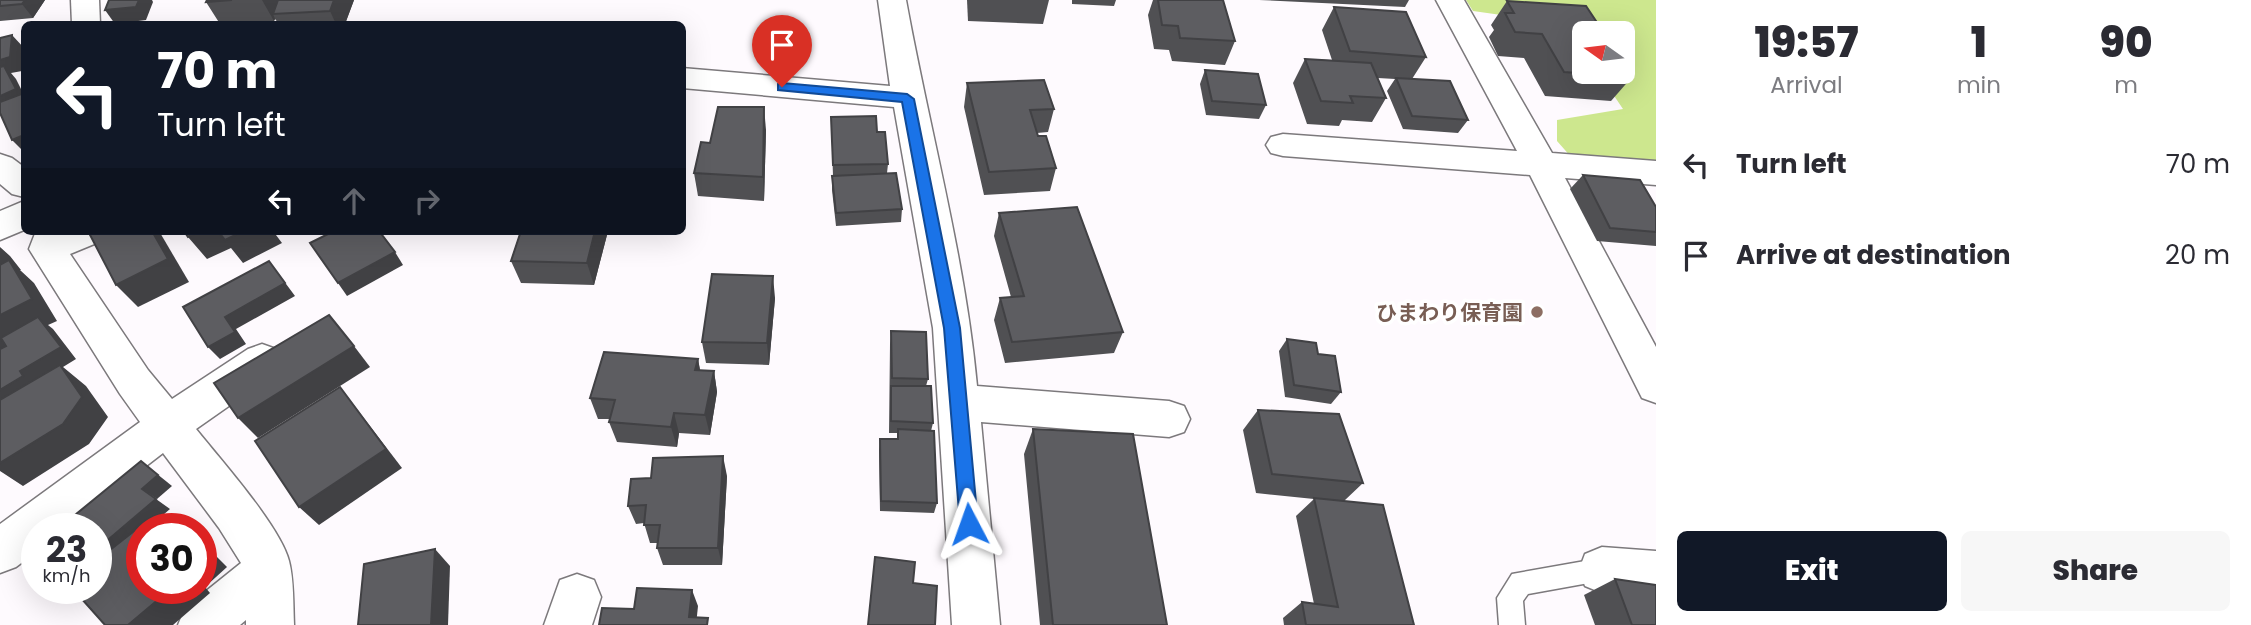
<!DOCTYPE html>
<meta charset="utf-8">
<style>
:root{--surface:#fff;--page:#f7f7f7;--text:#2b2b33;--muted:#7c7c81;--accent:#111827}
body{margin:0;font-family:Poppins,"Noto Sans JP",sans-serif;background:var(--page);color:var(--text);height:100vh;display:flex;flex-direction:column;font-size:26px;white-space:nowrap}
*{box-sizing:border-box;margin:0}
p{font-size:23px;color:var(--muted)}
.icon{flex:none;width:38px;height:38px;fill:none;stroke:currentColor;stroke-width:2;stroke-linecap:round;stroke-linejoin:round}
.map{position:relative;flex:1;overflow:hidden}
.details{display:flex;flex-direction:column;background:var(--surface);width:595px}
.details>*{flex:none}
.hud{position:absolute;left:21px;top:21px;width:665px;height:214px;border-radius:10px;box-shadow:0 7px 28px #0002;background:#111827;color:#fff;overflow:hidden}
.needle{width:46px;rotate:284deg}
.buttons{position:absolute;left:1572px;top:21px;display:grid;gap:14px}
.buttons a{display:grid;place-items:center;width:63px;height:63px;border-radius:10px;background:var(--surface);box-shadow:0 7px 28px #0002;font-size:35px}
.speed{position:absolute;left:21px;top:513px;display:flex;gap:14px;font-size:35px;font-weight:700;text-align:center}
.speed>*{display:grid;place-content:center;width:91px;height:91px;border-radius:50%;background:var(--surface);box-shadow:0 7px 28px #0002;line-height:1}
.speed small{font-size:18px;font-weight:400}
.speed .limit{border:10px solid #d22;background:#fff;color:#111}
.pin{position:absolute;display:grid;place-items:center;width:60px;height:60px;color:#fff;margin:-72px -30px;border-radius:50% 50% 50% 0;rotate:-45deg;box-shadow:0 0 7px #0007}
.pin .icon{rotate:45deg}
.me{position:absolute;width:77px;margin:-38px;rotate:356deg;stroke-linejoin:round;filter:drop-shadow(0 0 5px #0008)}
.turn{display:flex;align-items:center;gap:24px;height:147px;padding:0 21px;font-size:32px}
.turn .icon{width:91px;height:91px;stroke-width:2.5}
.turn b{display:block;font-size:49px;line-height:60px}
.lanes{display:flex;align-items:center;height:66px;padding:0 21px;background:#0003;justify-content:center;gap:35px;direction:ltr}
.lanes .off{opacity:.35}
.eta{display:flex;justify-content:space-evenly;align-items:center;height:119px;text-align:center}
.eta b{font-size:42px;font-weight:800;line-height:49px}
.button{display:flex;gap:14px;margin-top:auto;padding:14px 21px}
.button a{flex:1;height:80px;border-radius:10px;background:var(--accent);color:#fff;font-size:28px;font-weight:800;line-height:80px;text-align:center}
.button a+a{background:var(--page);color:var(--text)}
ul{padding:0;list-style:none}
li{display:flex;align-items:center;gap:21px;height:91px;padding:0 21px}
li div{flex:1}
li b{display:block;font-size:26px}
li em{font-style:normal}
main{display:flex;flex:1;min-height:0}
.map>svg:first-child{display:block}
.green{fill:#cde78e}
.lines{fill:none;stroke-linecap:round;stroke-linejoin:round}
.lane-casing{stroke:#7c797c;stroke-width:3}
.street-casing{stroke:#7c797c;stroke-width:3}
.lane{fill:#fff;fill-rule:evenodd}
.street{fill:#fff;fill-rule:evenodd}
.wall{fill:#505053}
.shaded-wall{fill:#414144}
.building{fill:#5d5d61;stroke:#414144;stroke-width:2}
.route{fill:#1a73e8;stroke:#114b97;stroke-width:2}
.education-dot{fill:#8d6e63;stroke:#fff;stroke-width:2.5}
.labels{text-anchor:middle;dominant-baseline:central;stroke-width:7;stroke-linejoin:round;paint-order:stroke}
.education-label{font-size:21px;font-weight:bold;fill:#785e54;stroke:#fff;text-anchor:end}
</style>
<main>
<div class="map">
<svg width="1656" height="625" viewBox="0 0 1656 625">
<rect width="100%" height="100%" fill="#fefafe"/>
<polygon class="green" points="1466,0 1656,0 1656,163 1572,158 1557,141 1557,120 1623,109 1598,72 1622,72 1622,33 1584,33 1565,24 1473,11"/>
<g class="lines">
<g class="lane-casing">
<polygon id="lane" points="1602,558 1611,561 1615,570 1611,579 1528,594 1523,601 1525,625 1499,625 1497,598 1512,574"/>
</g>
<g class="street-casing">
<g id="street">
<polygon points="71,0 99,0 100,24 72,24"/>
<path d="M878 0H906C929 128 965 256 977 386L1169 401 1184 406 1190 419 1184 432 1169 437 981 422 1000 625H952L933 328 894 107 682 88V68L890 86Z"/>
<polygon points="1436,0 1464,0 1552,153 1656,161 1656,185 1565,178 1656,347 1656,403 1642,398 1530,175 1283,156 1271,153 1266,145 1271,137 1283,134 1517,151"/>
<polygon points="0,154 12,158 24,167 24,197 12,194 0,184"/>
<polygon points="24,201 24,230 0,240 0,211"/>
<path d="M36 231H109L104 240 70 254 148 370 172 399 248 349 262 344 276 349 282 361 276 373 196 429C220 459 280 526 289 561 294 580 293 605 294 625H246V620L240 625H178L185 608 241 563 219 528 163 453 66 528H37V551L16 567 0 573V524L140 422 120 394 29 249Z"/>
<polygon points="1602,547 1656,551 1656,597 1602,593 1585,586 1579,570 1585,554"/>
<polygon points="577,574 594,580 601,597 592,625 544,625 560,580"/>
</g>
</g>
<use href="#lane" class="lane"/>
<use href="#street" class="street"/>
</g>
<g class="wall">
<polygon points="0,0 45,0 33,18 0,21"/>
<polygon points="207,0 354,0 345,24 279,24 275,19 274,21 238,24 220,24 206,2"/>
<polygon points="967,0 1049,0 1043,24 968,21"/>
<polygon points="1072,0 1116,0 1114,6 1072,4"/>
<polygon points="1153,0 1223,0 1235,41 1225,65 1172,61 1169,50 1154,49 1148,15"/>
<polygon points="1259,0 1409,0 1405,7"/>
<polygon points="1507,1 1632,77 1611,101 1545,96 1524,58 1498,56 1489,37 1494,30 1491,25"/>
<polygon points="1334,7 1426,57 1412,79 1468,120 1458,133 1403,129 1387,91 1395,79 1378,78 1386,98 1372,122 1342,120 1339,126 1307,124 1293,83 1305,59 1332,60 1322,30"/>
<polygon points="1205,70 1266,105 1259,119 1206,115 1200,84"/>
<polygon points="967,83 1054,109 1048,132 1037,133 1056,168 1050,191 984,195 964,107"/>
<polygon points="831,117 877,132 888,164 887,173 902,209 901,222 836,226 832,190 832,176 833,176"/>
<polygon points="766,130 764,201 698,196 694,173 710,143"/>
<polygon points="1583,175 1656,207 1656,246 1597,241 1570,189"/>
<polygon points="999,213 1123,332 1114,353 1005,363 994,320 1000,298 1011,297 994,236"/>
<polygon points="521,231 608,231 594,285 521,283 511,261"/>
<polygon points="775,298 769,365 706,363 702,342"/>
<polygon points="891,331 928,379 926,386 933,423 931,431 937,503 934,513 880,511 879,450 880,439 897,439 898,433 889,433 890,344"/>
<polygon points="1287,339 1318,354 1341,392 1331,404 1285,397 1279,351"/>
<polygon points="698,359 700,371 714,371 717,392 710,435 679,433 677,447 617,442 609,422 610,419 598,419 590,398"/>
<polygon points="1258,410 1363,483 1344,501 1414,625 1284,625 1283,618 1302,602 1314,604 1296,516 1314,499 1256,493 1243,430"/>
<polygon points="1033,429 1167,625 1040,625 1024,454"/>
<polygon points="727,476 722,565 663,565 657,548 658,543 650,543 644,523 636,524 628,506"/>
<polygon points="1615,579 1656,625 1595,625 1584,595"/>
</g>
<g class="shaded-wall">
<polygon points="25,0 45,0 33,18 22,4"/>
<polygon points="139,0 152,0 153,2 146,20 115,24 105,10"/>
<polygon points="262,0 278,0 280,5 273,14 275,19 274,21"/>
<polygon points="334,0 354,0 345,24 336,24 330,11"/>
<polygon points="12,35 24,48 22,71 11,73 16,79 24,95 0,114 0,60"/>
<polygon points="764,107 766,130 764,201 763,177"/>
<polygon points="24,135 24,152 12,140"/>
<polygon points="152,231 159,231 189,282 138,307 116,285"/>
<polygon points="200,231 273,231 282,243 243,263 231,248 207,259 188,237"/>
<polygon points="595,231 608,231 594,285 587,263"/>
<polygon points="0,247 10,256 21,270 20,270 34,283 57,321 48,325 53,329 76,359 63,367 86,386 108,417 89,444 23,486 0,471"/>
<polygon points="395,252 403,265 347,296 338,283"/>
<polygon points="269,261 295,296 236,329 246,344 220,359 208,347 225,317"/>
<polygon points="773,276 775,298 769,365 767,343"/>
<polygon points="354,346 370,367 258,438 238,418"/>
<polygon points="698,359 702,380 695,370"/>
<polygon points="714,371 717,392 710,435 705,415"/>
<polygon points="340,387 402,468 319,525 299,507"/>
<polygon points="674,413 679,433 677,447 671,427"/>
<polygon points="723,456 727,476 722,565 718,548"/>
<polygon points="141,461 172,486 157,499 142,489"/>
<polygon points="156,499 170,509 148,528 142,528 142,534 106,565 96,559 96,550"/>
<polygon points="201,541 227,567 205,587 210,593 173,625 128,625 172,588 201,588"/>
<polygon points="435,549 450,566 448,625 431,625"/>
<polygon points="692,590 698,606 696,625 689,617"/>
</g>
<g class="building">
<polygon points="0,0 25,0 22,4 0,6"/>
<polygon points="109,0 139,0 136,7 105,10"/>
<polygon points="207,0 232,0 206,2"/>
<polygon points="278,0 334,0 330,11 273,14"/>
<polygon points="1158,0 1223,0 1235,41 1180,38 1178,26 1162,25"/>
<polygon points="1507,1 1586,6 1604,33 1584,33 1584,72 1622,72 1622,62 1632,77 1564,72 1542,34 1515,32 1505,13 1514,13"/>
<polygon points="1334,7 1406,12 1426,57 1350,51"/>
<polygon points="12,35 10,57 0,60 0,38"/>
<polygon points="1305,59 1371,63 1386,98 1350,96 1353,103 1321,101"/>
<polygon points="4,66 16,89 0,96 0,67"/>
<polygon points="1205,70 1258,74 1266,105 1212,101"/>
<polygon points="1396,78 1450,81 1468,120 1412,116"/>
<polygon points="1044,80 1054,109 1030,110 1038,136 1046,136 1056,168 989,172 967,83"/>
<polygon points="24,93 24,135 12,140 0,113 0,102"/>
<polygon points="718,107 764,107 763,177 694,173 701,142 710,143"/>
<polygon points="876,116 877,132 885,132 888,164 833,165 831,117"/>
<polygon points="896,173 902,209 836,213 832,176"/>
<polygon points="1583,175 1640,180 1656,207 1656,232 1610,228"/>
<polygon points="1077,207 1123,332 1012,342 1000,298 1024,296 999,213"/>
<polygon points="88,231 152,231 168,259 116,285"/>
<polygon points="184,231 200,231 188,237"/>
<polygon points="218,231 244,231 225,240"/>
<polygon points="334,231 379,231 395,252 338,283 310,243"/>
<polygon points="521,231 595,231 587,263 511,261"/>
<polygon points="9,260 32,299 0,315 0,265"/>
<polygon points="269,261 285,283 225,317 235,332 208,347 183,307"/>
<polygon points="712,274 773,276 767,343 702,342"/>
<polygon points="329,315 354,346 238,418 214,383"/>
<polygon points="38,317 61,347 20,371 23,376 0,390 0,349 6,346 1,338"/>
<polygon points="891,331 926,332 928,379 892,378"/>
<polygon points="1287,339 1316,343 1318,354 1335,356 1341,392 1294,385"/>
<polygon points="604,352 698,359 695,370 714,371 705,415 674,413 671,427 609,422 615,400 590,398"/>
<polygon points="60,365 82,397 63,424 0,463 0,400"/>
<polygon points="891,386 931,386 933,423 891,421"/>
<polygon points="340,387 386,449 299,507 255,441"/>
<polygon points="1258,410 1339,414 1363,483 1272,474"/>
<polygon points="898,429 934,431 937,503 881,501 880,439 898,439"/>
<polygon points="1033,429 1133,434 1167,625 1053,625"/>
<polygon points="723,456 718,548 657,548 660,525 644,525 646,505 628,506 631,479 651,478 653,458"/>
<polygon points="141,461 158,475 142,489 156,499 96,550 96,528 59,528"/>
<polygon points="1314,498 1383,505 1414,625 1306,625 1302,602 1338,607"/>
<polygon points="174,520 182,528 164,528"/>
<polygon points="138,528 142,532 142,588 172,588 128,625 105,625 72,588 96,588 96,561"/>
<polygon points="435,549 431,625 358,625 364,564"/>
<polygon points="875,557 915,562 913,583 937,586 935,625 868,625"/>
<polygon points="1615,579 1656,585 1656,625 1632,625"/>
<polygon points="637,588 692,590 689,617 708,618 707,625 599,625 602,608 634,609"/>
</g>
<polygon class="route" points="782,83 907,94 914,99 960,328 978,524 976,531 969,533 962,531 960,524 944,328 902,102 778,90 778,84"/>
<circle class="education-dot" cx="1537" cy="312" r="7"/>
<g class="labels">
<g class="education-label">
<text x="1523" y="312">ひまわり保育園</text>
</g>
</g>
</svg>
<div class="buttons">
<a><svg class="needle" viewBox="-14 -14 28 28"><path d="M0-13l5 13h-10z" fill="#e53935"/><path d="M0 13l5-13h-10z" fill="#7c7c81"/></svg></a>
</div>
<div class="speed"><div>23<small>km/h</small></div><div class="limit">30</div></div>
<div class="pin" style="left:782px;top:87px;background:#d93025"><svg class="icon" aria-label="arrive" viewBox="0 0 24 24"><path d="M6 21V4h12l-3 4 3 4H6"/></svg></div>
<svg class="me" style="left:969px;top:524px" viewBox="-20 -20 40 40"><path d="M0-17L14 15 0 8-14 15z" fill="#1a73e8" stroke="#fff" stroke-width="4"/></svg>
<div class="hud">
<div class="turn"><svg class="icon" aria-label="left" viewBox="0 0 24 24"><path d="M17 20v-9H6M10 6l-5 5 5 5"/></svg><div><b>70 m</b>Turn left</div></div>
<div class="lanes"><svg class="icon" aria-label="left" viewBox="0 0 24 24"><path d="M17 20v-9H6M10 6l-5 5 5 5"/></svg><svg class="icon off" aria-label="ahead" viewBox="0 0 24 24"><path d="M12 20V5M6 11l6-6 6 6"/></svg><svg class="icon off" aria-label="right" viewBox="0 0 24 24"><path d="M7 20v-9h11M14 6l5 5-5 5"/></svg></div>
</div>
</div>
<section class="details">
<div class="eta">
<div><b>19:57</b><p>Arrival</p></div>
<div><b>1</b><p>min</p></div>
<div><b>90</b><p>m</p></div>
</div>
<ul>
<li><svg class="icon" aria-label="left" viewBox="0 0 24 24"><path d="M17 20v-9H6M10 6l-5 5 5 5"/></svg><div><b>Turn left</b></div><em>70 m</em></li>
<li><svg class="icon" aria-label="arrive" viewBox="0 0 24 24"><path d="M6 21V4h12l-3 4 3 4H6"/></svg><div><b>Arrive at destination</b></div><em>20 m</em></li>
</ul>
<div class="button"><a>Exit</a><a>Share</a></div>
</section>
</main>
